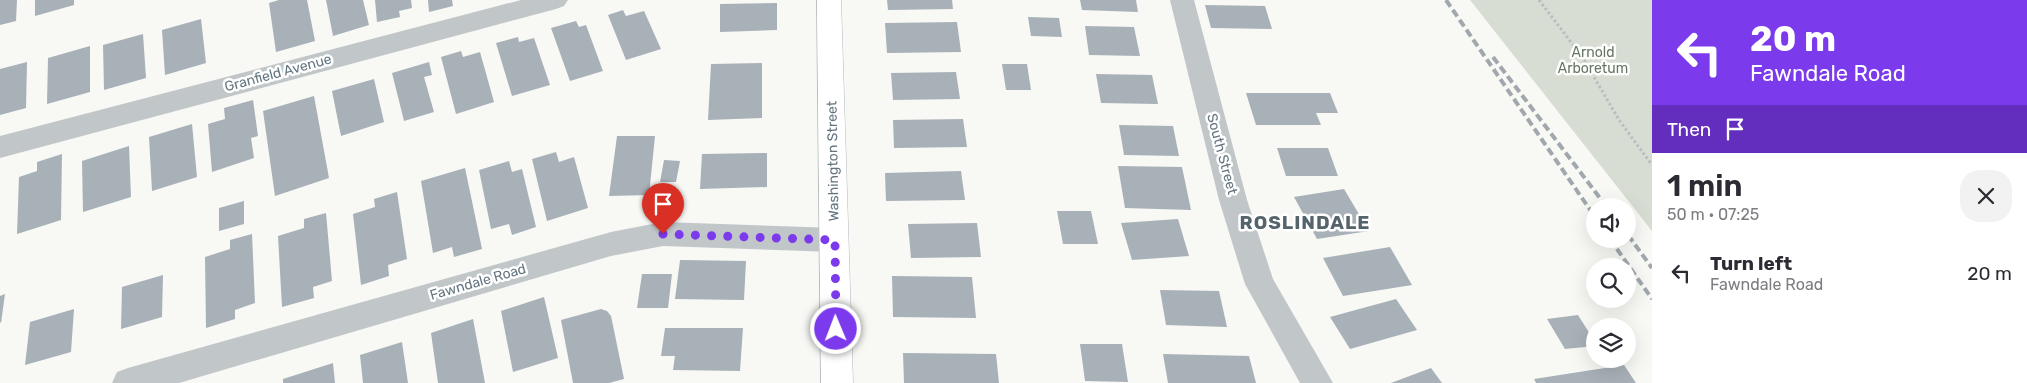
<!DOCTYPE html>
<meta charset="utf-8">
<style>
:root{--surface:#fff;--page:#f2f2f3;--text:#2b2b33;--muted:#7c7c81}
body{margin:0;font-family:Rubik,sans-serif;background:var(--page);color:var(--text);height:100vh;display:flex;flex-direction:column;font-size:19px;white-space:nowrap}
*{box-sizing:border-box;margin:0}
p{font-size:16px;color:var(--muted)}
.icon{flex:none;width:28px;height:28px;fill:none;stroke:currentColor;stroke-width:2;stroke-linecap:round;stroke-linejoin:round}
.map{position:relative;flex:1;overflow:hidden}
.side{display:flex;flex-direction:column;background:var(--surface);width:375px}
.side>*{flex:none}
.top-card{background:#7c3aed;color:#fff;overflow:hidden}
.tools{position:absolute;left:1586px;top:198px;display:grid;gap:10px}
.tools a{display:grid;place-items:center;width:50px;height:50px;border-radius:50%;background:var(--surface);box-shadow:0 5px 20px #0002;font-size:25px}
.pin{position:absolute;display:grid;place-items:center;width:42px;height:42px;color:#fff;margin:-51px -21px;border-radius:50% 50% 50% 0;rotate:-45deg;box-shadow:0 0 5px #0007}
.pin .icon{rotate:45deg}
.me{position:absolute;width:55px;margin:-28px;rotate:359deg;stroke-linejoin:round;filter:drop-shadow(0 0 4px #0008)}
.turn{display:flex;align-items:center;gap:18px;height:105px;padding:0 15px;font-size:22px}
.turn .icon{width:65px;height:65px;stroke-width:2.5}
.turn b{display:block;font-size:35px;line-height:42px}
.then{display:flex;align-items:center;height:48px;padding:0 15px;background:#0003;gap:10px;font-size:19px}
.round{display:grid;place-items:center;flex:none;width:52px;height:52px;border-radius:20px;background:var(--page)}
.overview{display:flex;align-items:center;justify-content:space-between;height:85px;padding:0 15px}
h1{font-size:30px;font-weight:600;line-height:38px}
ul{padding:0;list-style:none}
li{display:flex;align-items:center;gap:15px;height:70px;padding:0 15px}
li div{flex:1}
li b{display:block;font-size:19px}
li em{font-style:normal}
main{display:flex;flex:1;min-height:0}
.map>svg:first-child{display:block}
.green{fill:#d8ddd4}
.building{fill:#a8b1b7}
.lines{fill:none;stroke-linecap:round;stroke-linejoin:round}
.major-casing{stroke:#b3b8bc;stroke-width:1}
.path{stroke:#b9bdc0;stroke-width:3;stroke-dasharray:2.5 2.5;stroke-linecap:butt}
.minor{fill:#c1c6c9;fill-rule:evenodd}
.major{fill:#fff;fill-rule:evenodd}
.rail{stroke:#a0a8ad;stroke-width:4;stroke-dasharray:8 4;stroke-linecap:butt}
.route{stroke:#7c3aed;stroke-width:9;stroke-dasharray:0 16.2}
.labels{text-anchor:middle;dominant-baseline:central;stroke-width:5;stroke-linejoin:round;paint-order:stroke}
.park-label{font-size:14px;fill:#677862;stroke:#fff}
.street-label{font-size:14px;fill:#637580;stroke:#fff}
.district-label{font-size:19px;font-weight:bold;letter-spacing:1px;fill:#55636b;stroke:#fff}
</style>
<main>
<div class="map">
<svg width="1652" height="383" viewBox="0 0 1652 383">
<rect width="100%" height="100%" fill="#f8f8f5"/>
<polygon class="green" points="1470,0 1652,0 1652,231"/>
<g class="building">
<polygon points="0,0 17,0 16,21 0,25"/>
<polygon points="35,0 74,0 74,5 35,16"/>
<polygon points="279,0 307,0 315,41 276,52 269,3"/>
<polygon points="326,0 363,0 369,25 333,36"/>
<polygon points="375,0 411,0 412,8 399,11 400,17 377,22"/>
<polygon points="428,0 452,0 453,6 429,12"/>
<polygon points="887,0 952,0 953,9 888,10"/>
<polygon points="1080,0 1136,0 1138,12 1082,10"/>
<polygon points="777,3 777,30 720,32 720,4"/>
<polygon points="1205,5 1265,6 1272,29 1211,28"/>
<polygon points="623,10 626,16 644,11 661,49 626,60 608,15"/>
<polygon points="1028,17 1059,18 1062,37 1031,36"/>
<polygon points="201,19 206,63 165,75 162,30"/>
<polygon points="576,21 579,27 586,25 603,71 570,81 551,28"/>
<polygon points="957,22 961,52 887,53 885,23"/>
<polygon points="1085,26 1134,27 1140,56 1089,55"/>
<polygon points="143,34 146,78 104,90 103,45"/>
<polygon points="518,37 519,42 534,38 550,85 512,96 496,43"/>
<polygon points="90,46 90,92 47,104 48,58"/>
<polygon points="461,51 463,57 480,52 494,102 456,114 441,57"/>
<polygon points="27,62 26,108 0,115 0,69"/>
<polygon points="429,62 432,75 424,77 434,112 404,121 392,73"/>
<polygon points="762,63 762,118 708,120 711,64"/>
<polygon points="1002,64 1027,64 1031,90 1006,90"/>
<polygon points="956,72 960,99 893,100 891,73"/>
<polygon points="1096,74 1152,75 1158,104 1101,103"/>
<polygon points="374,79 384,122 341,136 332,91"/>
<polygon points="1246,93 1330,93 1338,113 1316,113 1321,125 1256,125"/>
<polygon points="314,96 329,178 275,196 263,111"/>
<polygon points="253,100 258,136 251,138 254,158 212,172 208,124 225,119 224,108"/>
<polygon points="963,119 967,147 894,148 893,120"/>
<polygon points="192,124 197,177 152,191 149,137"/>
<polygon points="1119,125 1173,126 1179,156 1124,155"/>
<polygon points="617,136 655,136 649,195 609,196"/>
<polygon points="129,146 131,197 83,212 82,161"/>
<polygon points="1277,148 1328,148 1338,176 1286,176"/>
<polygon points="556,152 559,162 574,157 588,208 547,221 532,159"/>
<polygon points="767,153 767,187 700,189 702,154"/>
<polygon points="62,154 61,220 17,234 19,177 37,171 37,162"/>
<polygon points="664,160 680,161 676,182 660,182"/>
<polygon points="509,161 512,172 522,169 536,227 512,235 509,224 491,229 479,170"/>
<polygon points="1118,166 1182,167 1191,210 1125,208"/>
<polygon points="465,168 482,249 454,257 452,247 433,253 421,181"/>
<polygon points="961,171 965,200 886,201 885,173"/>
<polygon points="1344,189 1369,231 1317,239 1294,197"/>
<polygon points="397,192 407,259 388,265 389,276 361,285 353,214 375,207 374,199"/>
<polygon points="244,201 244,224 219,231 219,208"/>
<polygon points="1057,211 1091,211 1098,244 1063,244"/>
<polygon points="326,213 332,281 313,287 314,298 282,307 278,236 304,228 304,219"/>
<polygon points="1178,219 1189,256 1132,260 1121,223"/>
<polygon points="977,223 981,257 911,258 908,224"/>
<polygon points="252,234 255,303 235,310 235,319 206,328 205,257 230,249 230,240"/>
<polygon points="1390,247 1412,285 1343,296 1323,258"/>
<polygon points="680,260 746,261 744,300 675,299"/>
<polygon points="642,274 672,274 668,308 637,308"/>
<polygon points="163,275 162,317 121,329 122,287"/>
<polygon points="892,276 972,277 976,318 893,317"/>
<polygon points="1160,290 1219,291 1227,327 1166,325"/>
<polygon points="5,294 1,323 0,322 0,296"/>
<polygon points="544,297 558,358 513,372 501,311"/>
<polygon points="1396,299 1417,330 1350,349 1330,317"/>
<polygon points="74,309 71,352 25,365 30,322"/>
<polygon points="601,309 607,311 611,316 624,379 609,383 573,383 561,320"/>
<polygon points="1578,315 1595,342 1595,346 1565,349 1547,319"/>
<polygon points="473,319 485,383 438,383 431,333"/>
<polygon points="665,328 743,328 740,371 673,370 675,356 661,356"/>
<polygon points="402,342 408,383 363,383 360,355"/>
<polygon points="1080,344 1122,344 1128,382 1085,381"/>
<polygon points="903,353 996,354 999,383 904,383"/>
<polygon points="1163,354 1249,356 1256,383 1168,383"/>
<polygon points="333,363 335,383 283,383 283,379"/>
<polygon points="1624,365 1636,383 1536,383 1534,379"/>
<polygon points="1431,368 1442,383 1391,383"/>
</g>
<g class="lines">
<g class="major-casing">
<polygon id="major" points="817,0 841,0 853,383 821,383"/>
</g>
<polyline class="path" points="1539,0 1583,58 1619,120 1652,165"/>
<g class="minor">
<polygon points="521,0 568,0 564,6 556,9 0,158 0,136"/>
<polygon points="1170,0 1194,0 1247,200 1273,279 1333,383 1300,383 1245,284 1219,200"/>
<polygon points="663,222 835,228 845,231 849,240 845,249 835,252 663,246 611,256 179,383 112,383 117,372 128,368 611,232"/>
</g>
<use href="#major" class="major"/>
<g class="rail">
<polyline points="1446,0 1595,217"/>
<polyline points="1493,57 1606,206"/>
<polyline points="1628,235 1652,268"/>
<polyline points="1610,239 1652,299"/>
</g>
</g>
<g class="lines">
<polyline class="route" points="663,234 835,240 836,329"/>
</g>
<g class="labels">
<g class="park-label">
<text x="1593" y="52">Arnold<tspan x="1593" dy="16">Arboretum</tspan></text>
</g>
<g class="street-label">
<text transform="translate(278 73) rotate(-15)">Granfield Avenue</text>
<text transform="translate(1222 154) rotate(75)">South Street</text>
<text transform="translate(833 161) rotate(-91)">Washington Street</text>
<text transform="translate(478 282) rotate(-16)">Fawndale Road</text>
</g>
<g class="district-label">
<text x="1305" y="222">ROSLINDALE</text>
</g>
</g>
</svg>
<div class="tools">
<a><svg class="icon" aria-label="sound" viewBox="0 0 24 24"><path d="M4 9h4l5-4v14l-5-4H4zM17 9q2 3 0 6"/></svg></a>
<a><svg class="icon" aria-label="search" viewBox="0 0 24 24"><circle cx="10" cy="10" r="6"/><path d="M15 15l6 6"/></svg></a>
<a><svg class="icon" aria-label="layers" viewBox="0 0 24 24"><path d="M12 4l9 5-9 5-9-5zM3 14l9 5 9-5"/></svg></a>
</div>
<div class="pin" style="left:663px;top:234px;background:#d93025"><svg class="icon" aria-label="arrive" viewBox="0 0 24 24"><path d="M6 21V4h12l-3 4 3 4H6"/></svg></div>
<svg class="me" style="left:836px;top:329px" viewBox="-20 -20 40 40"><circle r="17" fill="#7c3aed" stroke="#fff" stroke-width="3"/><path d="M0-11L8 9 0 5-8 9z" fill="#fff"/></svg>
</div>
<section class="side">
<div class="top-card">
<div class="turn"><svg class="icon" aria-label="left" viewBox="0 0 24 24"><path d="M17 20v-9H6M10 6l-5 5 5 5"/></svg><div><b>20 m</b>Fawndale Road</div></div>
<div class="then">Then<svg class="icon" aria-label="arrive" viewBox="0 0 24 24"><path d="M6 21V4h12l-3 4 3 4H6"/></svg></div>
</div>
<div class="overview"><div><h1>1 min</h1><p>50 m · 07:25</p></div><a class="round"><svg class="icon" aria-label="close" viewBox="0 0 24 24"><path d="M6 6l12 12M18 6L6 18"/></svg></a></div>
<ul>
<li><svg class="icon" aria-label="left" viewBox="0 0 24 24"><path d="M17 20v-9H6M10 6l-5 5 5 5"/></svg><div><b>Turn left</b><p>Fawndale Road</p></div><em>20 m</em></li>
</ul>
</section>
</main>
